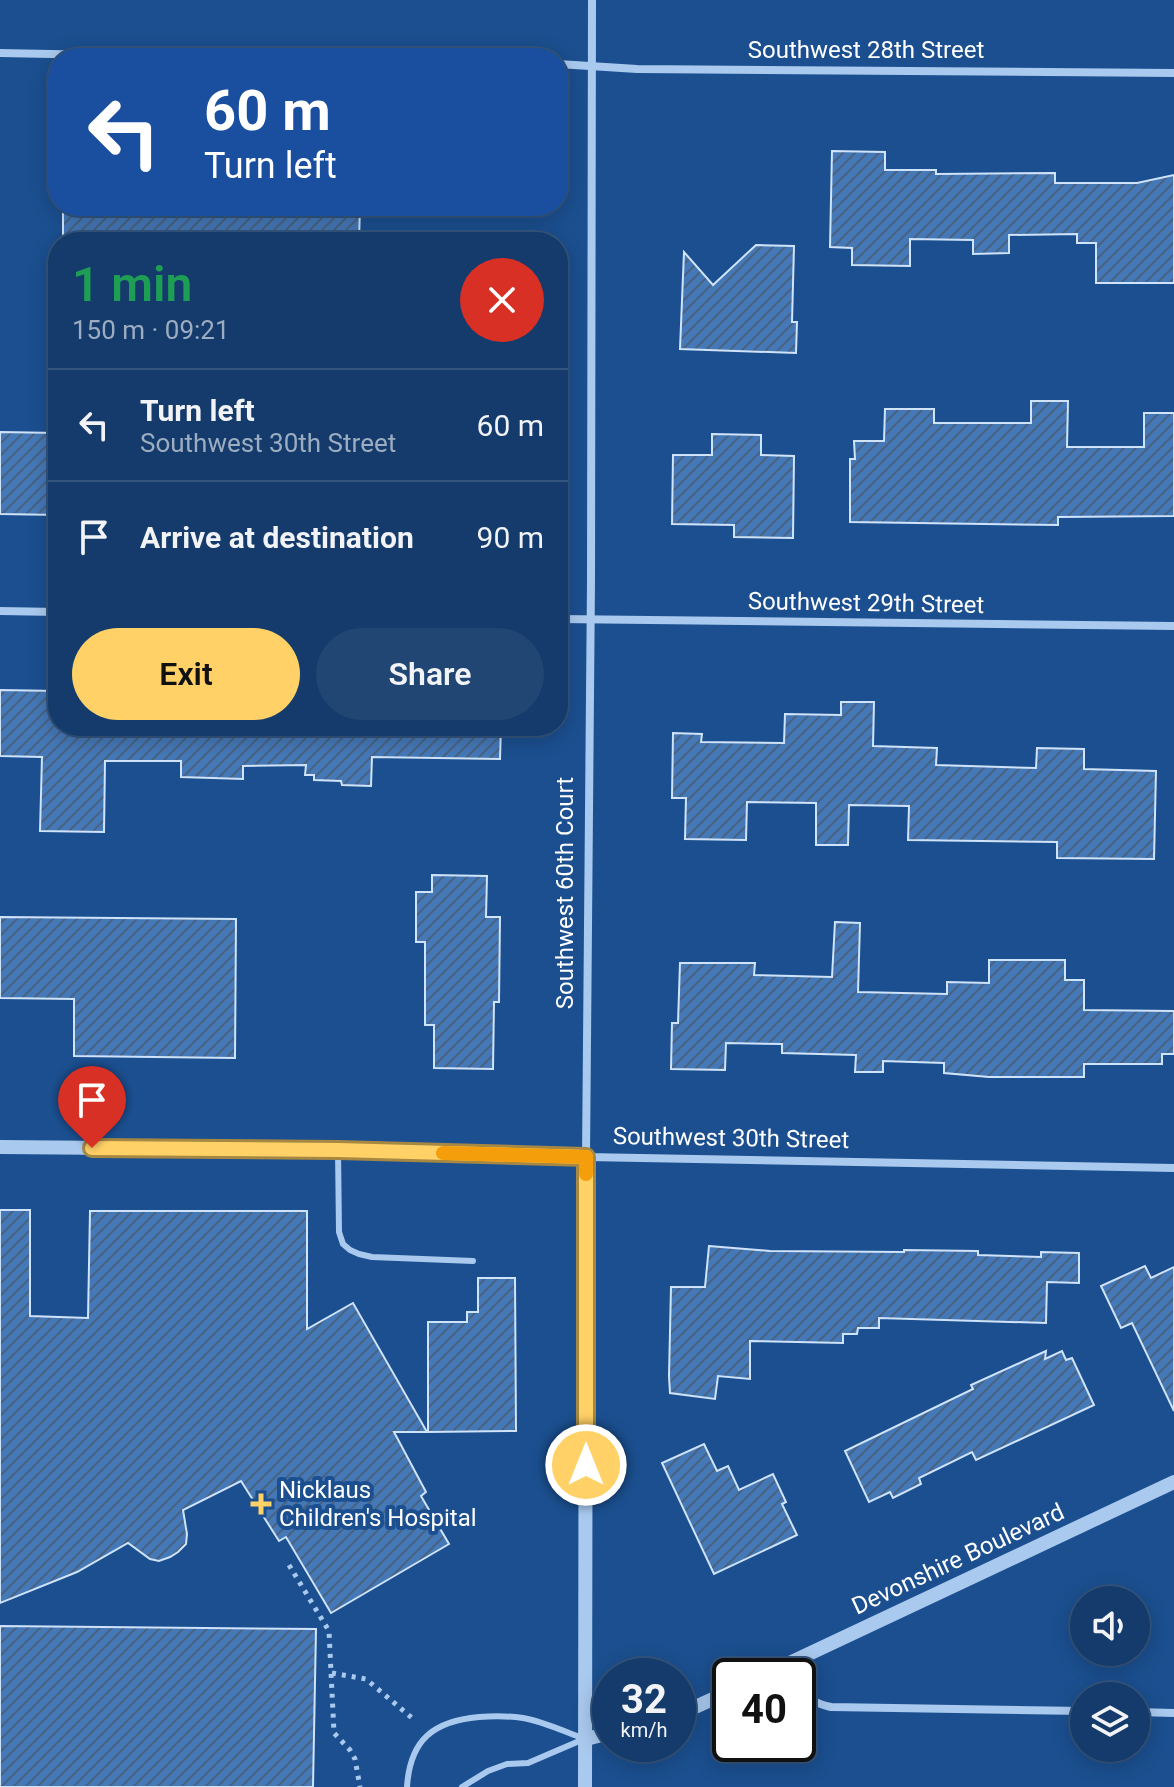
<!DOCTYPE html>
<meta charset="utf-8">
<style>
:root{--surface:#143b6b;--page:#214673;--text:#f1f3f6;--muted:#9dadc1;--line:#33557e;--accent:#ffd166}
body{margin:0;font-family:Roboto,sans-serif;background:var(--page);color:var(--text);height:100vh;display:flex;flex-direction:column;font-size:30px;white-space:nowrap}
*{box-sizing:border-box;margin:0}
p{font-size:26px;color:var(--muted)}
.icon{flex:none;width:44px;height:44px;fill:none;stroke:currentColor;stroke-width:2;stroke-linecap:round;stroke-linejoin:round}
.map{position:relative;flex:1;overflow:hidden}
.sheet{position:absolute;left:48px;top:232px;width:520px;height:504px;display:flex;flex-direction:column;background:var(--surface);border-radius:32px;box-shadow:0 4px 20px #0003,0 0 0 2px var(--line)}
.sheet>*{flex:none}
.banner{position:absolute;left:48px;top:48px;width:520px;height:168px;border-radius:32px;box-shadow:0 4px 20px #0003,0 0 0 2px var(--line);background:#1a4fa0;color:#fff;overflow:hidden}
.tools{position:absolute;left:1070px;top:1586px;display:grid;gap:16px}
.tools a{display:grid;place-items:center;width:80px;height:80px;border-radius:50%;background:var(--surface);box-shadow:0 4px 20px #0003,0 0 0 2px var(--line);font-size:40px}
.speed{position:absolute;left:592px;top:1658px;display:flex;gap:16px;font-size:40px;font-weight:700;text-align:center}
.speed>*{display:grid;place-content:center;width:104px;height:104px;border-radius:50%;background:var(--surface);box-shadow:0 4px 20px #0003,0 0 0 2px var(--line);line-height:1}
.speed small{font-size:20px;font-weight:400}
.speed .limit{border:4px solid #111;border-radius:12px;background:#fff;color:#111}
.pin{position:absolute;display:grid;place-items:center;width:68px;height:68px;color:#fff;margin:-82px -34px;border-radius:50% 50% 50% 0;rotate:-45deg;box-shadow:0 0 8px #0007}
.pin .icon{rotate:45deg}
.me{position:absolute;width:88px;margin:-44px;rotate:0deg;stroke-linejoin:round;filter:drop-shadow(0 0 6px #0008)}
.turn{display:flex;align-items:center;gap:28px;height:168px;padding:0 24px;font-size:36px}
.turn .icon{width:104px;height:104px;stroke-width:2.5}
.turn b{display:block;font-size:56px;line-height:68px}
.round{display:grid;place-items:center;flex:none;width:84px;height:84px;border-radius:42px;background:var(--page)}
.head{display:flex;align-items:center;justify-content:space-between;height:136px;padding:0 24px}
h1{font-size:48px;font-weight:600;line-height:60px;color:#1e9e55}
.cta{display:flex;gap:16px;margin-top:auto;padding:16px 24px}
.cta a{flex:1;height:92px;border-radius:48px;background:var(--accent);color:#111;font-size:32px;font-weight:600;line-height:92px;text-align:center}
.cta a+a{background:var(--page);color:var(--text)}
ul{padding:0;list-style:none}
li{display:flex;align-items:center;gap:24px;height:112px;padding:0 24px;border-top:2px solid var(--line)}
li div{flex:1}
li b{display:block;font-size:30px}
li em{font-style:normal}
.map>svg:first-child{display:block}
.building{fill:url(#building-hatch);stroke:#cfe3fa;stroke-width:2}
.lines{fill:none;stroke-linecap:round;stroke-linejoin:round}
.path{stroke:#a9c9ee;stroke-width:5;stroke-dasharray:4 6;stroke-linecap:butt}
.service{stroke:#a9c9ee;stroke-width:6}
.minor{stroke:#a9c9ee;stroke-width:8}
.tertiary{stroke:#a9c9ee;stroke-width:14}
.route-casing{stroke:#a68842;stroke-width:20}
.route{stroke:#ffd166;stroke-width:14}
.slow{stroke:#f59e0b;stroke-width:14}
.poi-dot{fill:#ffd166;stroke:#1b4f8f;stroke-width:3}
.labels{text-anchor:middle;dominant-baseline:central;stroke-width:8;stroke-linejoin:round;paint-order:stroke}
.street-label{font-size:24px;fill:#fff;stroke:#1b4f8f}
.poi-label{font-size:24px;fill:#fff;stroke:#1b4f8f;text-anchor:start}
</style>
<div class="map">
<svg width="1174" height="1787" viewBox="0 0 1174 1787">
<defs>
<pattern id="building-hatch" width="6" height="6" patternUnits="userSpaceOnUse" patternTransform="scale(2)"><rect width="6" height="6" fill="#4478b7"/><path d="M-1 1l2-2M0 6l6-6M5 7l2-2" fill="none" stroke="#486282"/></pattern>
</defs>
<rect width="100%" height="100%" fill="#1b4f8f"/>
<g class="building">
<polygon points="832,151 885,152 885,170 936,170 936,174 1055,173 1055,183 1137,183 1174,175 1174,283 1096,283 1096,243 1077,243 1077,234 1009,235 1009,253 973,254 973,240 910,239 910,266 852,265 852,248 830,247"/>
<polygon points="63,206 360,206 359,242 178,242 178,239 130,237 63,239"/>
<polygon points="756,245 794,246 792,322 797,322 796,353 680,349 684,252 713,285"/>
<polygon points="1031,401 1068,401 1067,447 1144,447 1144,413 1174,413 1174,516 1058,517 1058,525 850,522 850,459 855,459 854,441 884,441 885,409 934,409 934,423 1031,423"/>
<polygon points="0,432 58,433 58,515 0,514"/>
<polygon points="712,434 761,435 761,455 794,456 793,538 734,537 734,525 672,524 673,455 712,455"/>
<polygon points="0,690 58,691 58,726 501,726 500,759 372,757 371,786 342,785 341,781 314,780 314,775 305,775 306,765 243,766 243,779 181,777 181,761 105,761 104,832 40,831 42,757 0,756"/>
<polygon points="841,702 874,702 873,746 937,748 936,765 1036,768 1037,748 1084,749 1084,769 1156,771 1154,859 1057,858 1057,842 908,840 909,806 849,805 848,845 816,845 816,803 747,802 746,840 685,839 686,798 672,798 673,733 702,734 701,742 784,743 785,714 841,715"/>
<polygon points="432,875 487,876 486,917 500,917 499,1002 494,1002 493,1069 434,1068 434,1025 425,1025 425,942 416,942 416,892 432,892"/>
<polygon points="0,917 236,919 235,1058 74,1056 74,999 0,998"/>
<polygon points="835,922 860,923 858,992 947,994 947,982 989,983 989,960 1065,960 1065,980 1084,980 1084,1010 1174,1011 1174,1054 1162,1054 1162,1064 1084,1064 1084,1077 989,1077 944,1073 944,1063 883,1061 883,1072 855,1072 856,1055 782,1053 782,1044 726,1043 725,1070 671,1069 672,1023 678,1023 680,963 755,963 754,975 832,977"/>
<polygon points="0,1210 30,1210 30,1316 88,1318 90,1211 307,1211 307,1329 353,1303 427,1432 394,1432 426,1492 421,1496 449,1544 331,1613 286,1537 279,1541 241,1481 183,1510 187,1534 186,1544 178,1552 170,1557 159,1561 150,1559 128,1543 77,1572 0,1603"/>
<polygon points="709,1246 770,1251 904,1252 904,1250 978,1251 978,1255 1041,1257 1041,1252 1079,1253 1079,1283 1047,1282 1046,1323 879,1318 879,1328 858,1328 857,1334 843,1334 843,1343 750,1341 750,1379 718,1376 715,1399 670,1393 669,1376 671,1287 705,1287"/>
<polygon points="1145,1266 1151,1278 1174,1267 1174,1411 1132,1323 1121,1328 1101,1286"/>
<polygon points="478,1278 515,1278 516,1431 428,1432 428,1322 467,1322 467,1312 478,1312"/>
<polygon points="1046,1351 1045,1359 1062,1351 1066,1360 1072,1358 1094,1405 976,1460 972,1452 919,1478 921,1484 893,1498 890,1492 869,1502 845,1451 973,1389 971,1385"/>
<polygon points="704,1444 717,1471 728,1466 739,1490 773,1474 786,1502 782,1504 797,1535 714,1574 662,1463"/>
<polygon points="0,1626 316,1629 313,1787 0,1787"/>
</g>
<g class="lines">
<g class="path">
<polyline points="289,1565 329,1631 334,1733 350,1750 355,1759 360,1787"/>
<polyline points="332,1673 366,1679 412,1718"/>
</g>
<g class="service">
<polyline points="338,1150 339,1232 343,1244 350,1250 359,1254 372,1257 473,1261"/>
<path d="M407 1787C410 1740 433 1721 479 1717 493 1716 509 1716 523 1718 542 1721 563 1731 582 1738"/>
<polyline points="462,1787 488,1771 507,1764 528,1763 584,1739"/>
</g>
<g class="minor">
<polyline points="592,0 591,580 586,1157 1174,1168"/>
<polyline points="0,53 256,58"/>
<polyline points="558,64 637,69 1174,73"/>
<polyline points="0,611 58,612"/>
<polyline points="558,619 1174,626"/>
<path d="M798 1687C807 1699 817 1704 831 1707L1084 1711"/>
<polyline points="1136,1712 1174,1713"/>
</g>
<g class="tertiary">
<polyline points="0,1147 338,1150 586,1157 585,1787"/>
<polyline points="762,1676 1174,1482"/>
<polyline points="678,1715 730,1691"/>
<polyline points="586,1739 610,1733"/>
</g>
</g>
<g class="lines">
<g class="route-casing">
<polyline id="route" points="92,1148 338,1150 586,1157 586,1465"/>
</g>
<use href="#route" class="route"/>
<polyline class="slow" points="443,1153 586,1157 586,1174"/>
</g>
<path class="poi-dot" d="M257 1492h8v8h8v8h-8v8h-8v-8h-8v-8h8z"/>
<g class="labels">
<g class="street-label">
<text x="866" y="50">Southwest 28th Street</text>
<text transform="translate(866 603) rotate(1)">Southwest 29th Street</text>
<text transform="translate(565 893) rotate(-90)">Southwest 60th Court</text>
<text transform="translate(731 1138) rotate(1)">Southwest 30th Street</text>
<text transform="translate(958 1559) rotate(-25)">Devonshire Boulevard</text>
</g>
<g class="poi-label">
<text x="279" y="1490">Nicklaus<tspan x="279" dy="28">Children's Hospital</tspan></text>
</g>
</g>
</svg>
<div class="tools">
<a><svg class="icon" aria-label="sound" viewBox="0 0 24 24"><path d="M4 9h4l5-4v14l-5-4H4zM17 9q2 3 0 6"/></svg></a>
<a><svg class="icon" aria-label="layers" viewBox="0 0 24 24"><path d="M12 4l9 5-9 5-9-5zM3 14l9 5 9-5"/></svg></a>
</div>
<div class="speed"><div>32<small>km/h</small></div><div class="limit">40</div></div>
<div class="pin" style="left:92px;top:1148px;background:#d93025"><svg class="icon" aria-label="arrive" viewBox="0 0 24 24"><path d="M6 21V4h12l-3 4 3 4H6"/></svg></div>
<svg class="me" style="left:586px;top:1465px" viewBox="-20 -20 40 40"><circle r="17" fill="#ffd166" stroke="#fff" stroke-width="3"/><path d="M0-11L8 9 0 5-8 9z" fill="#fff"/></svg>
<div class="banner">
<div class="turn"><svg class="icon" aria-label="left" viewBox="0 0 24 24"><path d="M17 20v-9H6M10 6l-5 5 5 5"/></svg><div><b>60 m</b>Turn left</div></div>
</div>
<section class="sheet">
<div class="head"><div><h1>1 min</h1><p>150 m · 09:21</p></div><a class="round" style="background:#d93025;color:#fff"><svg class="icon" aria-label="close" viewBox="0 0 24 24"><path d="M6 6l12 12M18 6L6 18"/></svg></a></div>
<ul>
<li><svg class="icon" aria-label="left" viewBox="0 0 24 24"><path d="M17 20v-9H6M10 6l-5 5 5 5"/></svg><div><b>Turn left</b><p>Southwest 30th Street</p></div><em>60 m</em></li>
<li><svg class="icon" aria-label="arrive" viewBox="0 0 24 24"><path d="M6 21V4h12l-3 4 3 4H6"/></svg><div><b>Arrive at destination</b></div><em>90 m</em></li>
</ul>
<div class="cta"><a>Exit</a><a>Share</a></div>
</section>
</div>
